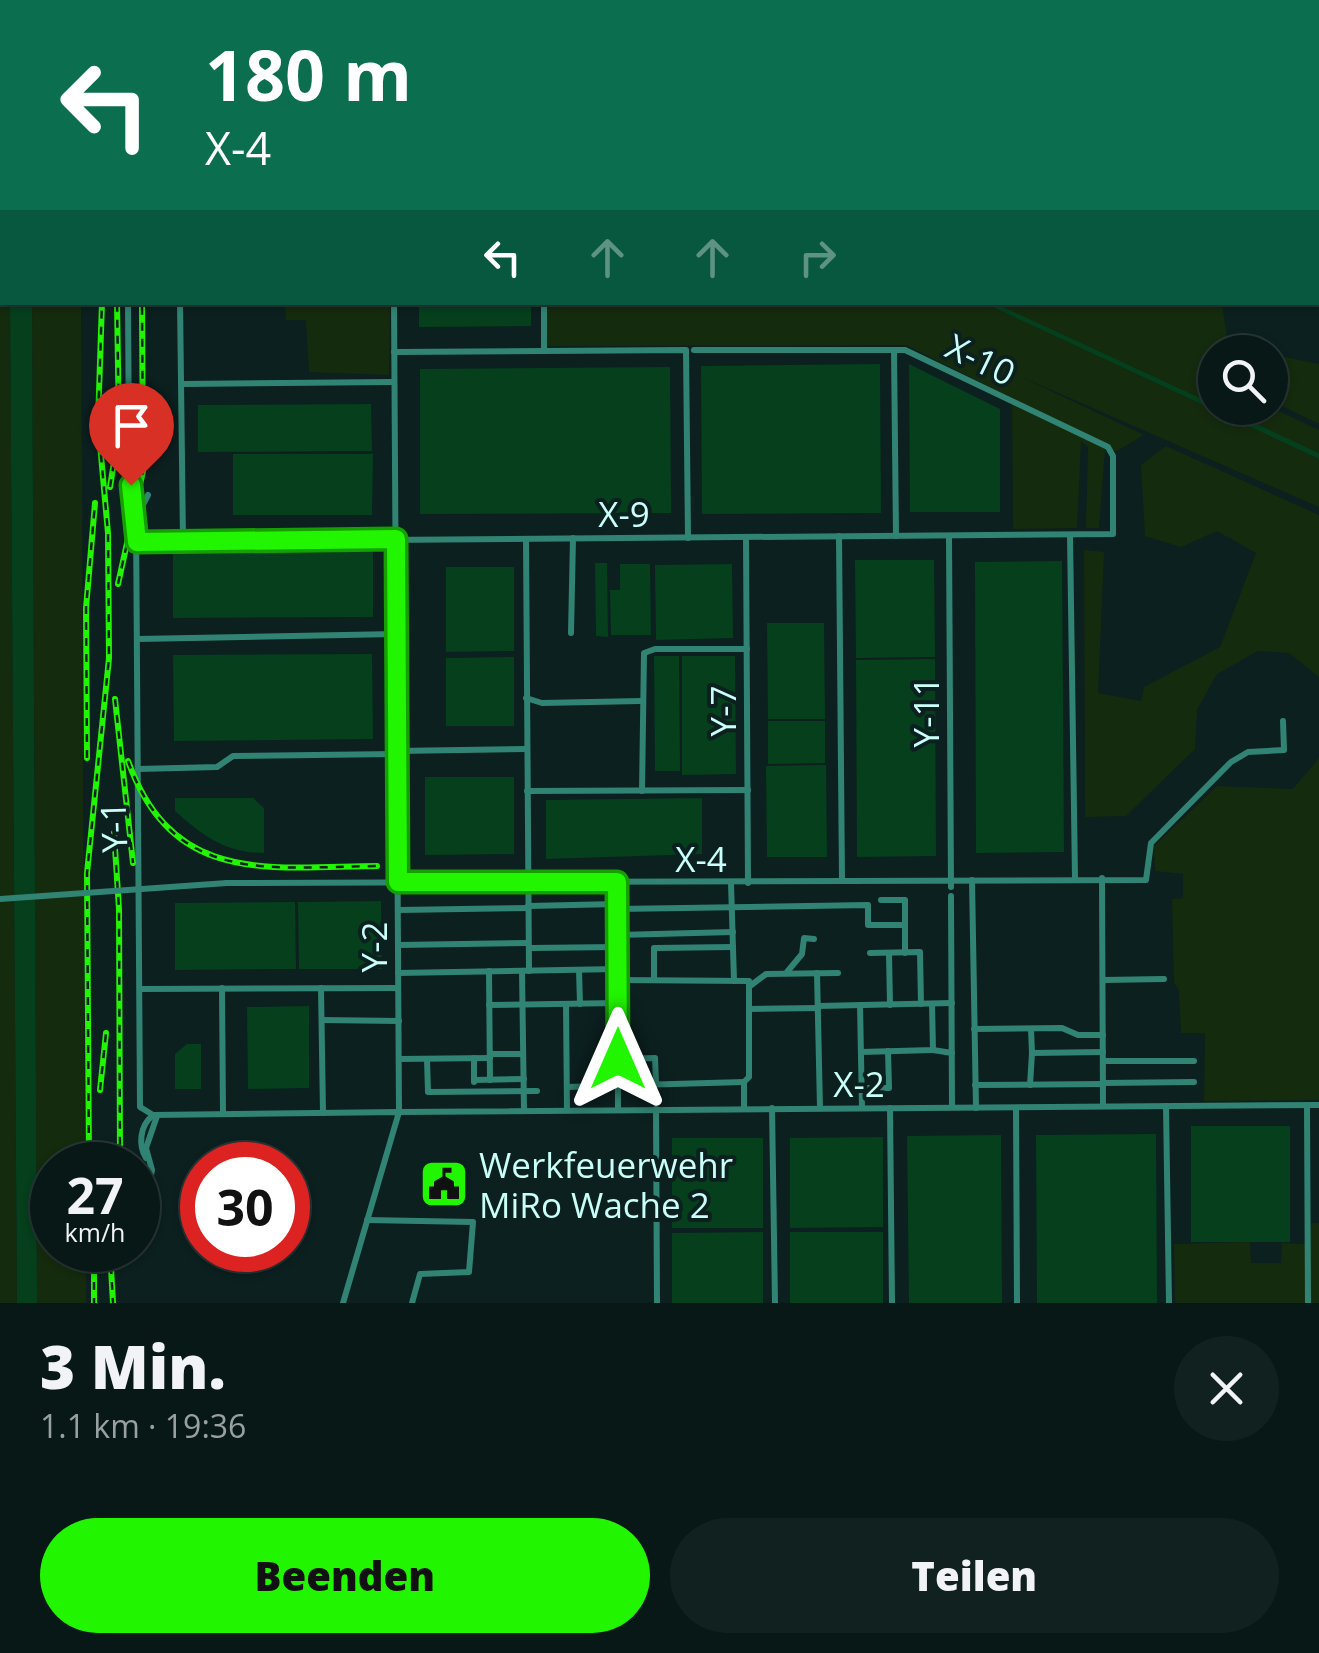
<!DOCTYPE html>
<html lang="de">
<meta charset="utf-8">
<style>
:root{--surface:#081817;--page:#112120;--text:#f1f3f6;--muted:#98a0a1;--line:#293736;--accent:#21f500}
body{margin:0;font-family:"Open Sans",sans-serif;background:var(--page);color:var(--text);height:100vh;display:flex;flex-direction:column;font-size:38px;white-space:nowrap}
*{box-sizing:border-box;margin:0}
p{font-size:32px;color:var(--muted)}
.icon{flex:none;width:55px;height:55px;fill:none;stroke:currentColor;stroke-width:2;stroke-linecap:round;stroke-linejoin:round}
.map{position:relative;height:1303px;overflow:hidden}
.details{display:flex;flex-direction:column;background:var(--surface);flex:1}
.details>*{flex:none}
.banner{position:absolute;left:0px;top:0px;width:1320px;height:305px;box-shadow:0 2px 8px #0004,0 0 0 2px var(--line);background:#0b6e4f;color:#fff;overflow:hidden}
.buttons{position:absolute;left:1198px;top:335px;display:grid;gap:20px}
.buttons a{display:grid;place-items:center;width:90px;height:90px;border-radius:50%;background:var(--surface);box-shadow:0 2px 8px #0004,0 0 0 2px var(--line);font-size:50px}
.speed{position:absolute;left:30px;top:1142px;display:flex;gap:20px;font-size:50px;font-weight:700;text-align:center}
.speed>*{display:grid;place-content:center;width:130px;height:130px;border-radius:50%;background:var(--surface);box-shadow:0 2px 8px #0004,0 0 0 2px var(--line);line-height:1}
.speed small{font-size:25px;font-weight:400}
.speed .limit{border:15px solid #d22;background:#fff;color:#111}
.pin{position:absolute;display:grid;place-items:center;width:85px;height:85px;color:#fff;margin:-102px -42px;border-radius:50% 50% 50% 0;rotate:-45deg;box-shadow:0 0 10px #0007}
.pin .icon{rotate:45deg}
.me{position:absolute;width:110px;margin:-55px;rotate:0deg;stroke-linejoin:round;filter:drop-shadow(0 0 8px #0008)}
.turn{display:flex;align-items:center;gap:35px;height:210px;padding:0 40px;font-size:45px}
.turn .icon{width:130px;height:130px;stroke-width:2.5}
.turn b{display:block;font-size:70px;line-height:85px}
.lanes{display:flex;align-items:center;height:95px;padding:0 40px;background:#0003;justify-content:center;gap:50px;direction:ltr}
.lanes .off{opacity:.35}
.round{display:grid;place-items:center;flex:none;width:105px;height:105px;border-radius:52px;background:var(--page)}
.overview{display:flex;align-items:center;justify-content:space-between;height:170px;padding:0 40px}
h1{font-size:60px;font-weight:800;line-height:75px}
.primary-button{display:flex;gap:20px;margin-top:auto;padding:20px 40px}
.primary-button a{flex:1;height:115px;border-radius:60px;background:var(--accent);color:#111;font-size:40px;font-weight:800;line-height:115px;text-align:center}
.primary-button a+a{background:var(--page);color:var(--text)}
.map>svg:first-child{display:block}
.green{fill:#152b0d}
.water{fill:#053f1c}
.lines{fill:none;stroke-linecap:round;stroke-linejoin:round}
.minor{stroke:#318473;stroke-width:6}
.rail-casing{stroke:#21f500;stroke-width:6}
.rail{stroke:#0b201f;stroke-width:2.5;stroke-dasharray:8;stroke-linecap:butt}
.minor-bridge{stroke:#318473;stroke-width:6}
.route-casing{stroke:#159f00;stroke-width:25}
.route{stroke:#21f500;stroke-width:18}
.labels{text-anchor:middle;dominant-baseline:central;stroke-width:8;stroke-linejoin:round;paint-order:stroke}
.street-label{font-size:35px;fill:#cafff9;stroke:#0b201f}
.poi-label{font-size:35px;fill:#cafff9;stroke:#0b201f;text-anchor:start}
</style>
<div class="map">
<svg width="1319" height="1303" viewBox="0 0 1319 1303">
<rect width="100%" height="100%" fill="#0b201f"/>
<g class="green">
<polygon points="0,0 7,2 2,2 2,302 10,303 17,1303 0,1303"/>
<polygon points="288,0 1080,0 1082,2 294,2"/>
<polygon points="32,303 81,303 85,1165 52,1165 52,1250 86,1250 86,1303 37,1303"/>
<polygon points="285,303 390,303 389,375 309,372 306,320 286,320"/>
<polygon points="546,303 984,303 1319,459 1319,507 1015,374 1144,435 1117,451 1105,449 1099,528 1086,528 1088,447 1081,441 1077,528 1013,529 1012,398 906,345 547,346"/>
<polygon points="995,303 1222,303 1228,345 1263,352 1215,352 1215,405"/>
<polygon points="1270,354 1319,364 1319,424 1270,400"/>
<polygon points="1270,407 1319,430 1319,453 1220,408"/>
<polygon points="1166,446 1319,515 1319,677 1289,653 1258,651 1217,674 1197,710 1195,749 1126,816 1085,817 1084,550 1104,552 1098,693 1141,701 1144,687 1220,647 1256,553 1217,531 1181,547 1145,536 1141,465"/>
<polygon points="1319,758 1319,1100 1204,1101 1205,1033 1181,1033 1179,990 1174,983 1172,899 1183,898 1183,874 1155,871 1154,846 1217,786 1293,789"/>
<polygon points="1312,1223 1319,1223 1319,1303 1175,1303 1174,1244 1250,1242 1251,1263 1281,1263 1282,1243 1304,1244"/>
</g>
<g class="water">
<polygon points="10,303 32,303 37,1303 17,1303"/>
<polygon points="419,303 531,303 531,326 419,327"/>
<polygon points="984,303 995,303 1319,453 1319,459"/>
<polygon points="880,364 881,513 702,514 701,366"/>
<polygon points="909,364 1000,409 1000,512 910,512"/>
<polygon points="670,367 671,513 420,514 420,369"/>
<polygon points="371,404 372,451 198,452 198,405"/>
<polygon points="233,454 373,454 372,515 233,515"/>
<polygon points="373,550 373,617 173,618 173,551"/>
<polygon points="855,560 934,560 935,657 856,658"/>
<polygon points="1062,561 1064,852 976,853 975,562"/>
<polygon points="595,563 607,563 608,637 596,636"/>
<polygon points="620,564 650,564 651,635 611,635 610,590 620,590"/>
<polygon points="732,564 733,638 656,640 655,565"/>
<polygon points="446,567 514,567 514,651 446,652"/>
<polygon points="767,623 824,623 825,719 768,719"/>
<polygon points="372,654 373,739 174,741 173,655"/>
<polygon points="654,656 679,656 680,771 655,771"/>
<polygon points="682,656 735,656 736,774 682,775"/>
<polygon points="514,657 514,726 446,726 446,658"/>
<polygon points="935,659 936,856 857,857 856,660"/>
<polygon points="768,721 825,721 825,763 768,764"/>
<polygon points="826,765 827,857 767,857 766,766"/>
<polygon points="425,777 514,777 514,854 425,855"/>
<path d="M175 798H253L264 808V853C225 853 203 836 175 811Z"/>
<polygon points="702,798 702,854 546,859 546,800"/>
<polygon points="381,901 382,969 299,969 298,902"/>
<polygon points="295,902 296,969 175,970 175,903"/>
<polygon points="309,1006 309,1088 248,1089 247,1007"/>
<polygon points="187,1044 201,1044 201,1089 175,1089 175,1054"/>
<rect x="1191" y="1126" width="99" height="116"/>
<polygon points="1156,1134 1157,1303 1037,1303 1036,1135"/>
<polygon points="1001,1135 1002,1303 909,1303 907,1136"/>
<polygon points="883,1137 883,1227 790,1228 790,1138"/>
<rect x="672" y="1138" width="91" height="90"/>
<polygon points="763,1232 763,1303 672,1303 672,1233"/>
<rect x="790" y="1232" width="93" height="71"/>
</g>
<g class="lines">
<g class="minor">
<polyline points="168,0 173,2"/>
<polyline points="128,302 129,451 136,517"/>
<polyline points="180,302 183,541"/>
<polyline points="394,302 399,1112 1319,1105"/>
<polyline points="544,302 544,349"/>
<polyline points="894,350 896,536"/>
<polyline points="394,352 686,350 688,538"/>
<polyline points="182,384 394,382"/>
<polyline points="148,495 136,518 140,1107 153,1115 399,1112 343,1303"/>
<polyline points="1070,535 1075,878"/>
<polyline points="839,536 842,881"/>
<polyline points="949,536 951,887"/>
<polyline points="746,538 748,883"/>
<polyline points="526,539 529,971"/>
<polyline points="137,542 1113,534 1113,456 1108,447 905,350 694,350"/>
<polyline points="571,633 573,538"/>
<polyline points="138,639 396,634"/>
<polyline points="526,698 542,703 641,701"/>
<polyline points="396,751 526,749"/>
<polyline points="138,769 217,767 233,756 396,754"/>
<polyline points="527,791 748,790"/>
<polyline points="642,791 644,653 655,649 747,649"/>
<polyline points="1102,878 1103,1106"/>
<polyline points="972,880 976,1108"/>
<polyline points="617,882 618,1109"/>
<polyline points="227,883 1146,880 1151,843 1231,762 1248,752 1284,750 1283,721"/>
<polyline points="731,883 734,981"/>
<polyline points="951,896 952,1107"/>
<polyline points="881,900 905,900 905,953"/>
<polyline points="528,906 617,904"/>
<polyline points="617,909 868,905 868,925 905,925"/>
<polyline points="398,910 528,908"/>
<polyline points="618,935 733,932"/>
<polyline points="398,945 528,943"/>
<polyline points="529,948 617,947"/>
<polyline points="870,953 920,952 921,1004"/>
<polyline points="889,953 890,1005"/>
<polyline points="579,970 580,1004"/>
<polyline points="489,971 490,1080"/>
<polyline points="522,971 524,1110"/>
<polyline points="787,972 802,954 804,938 814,939"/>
<polyline points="398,973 618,969"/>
<polyline points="817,973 820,1108"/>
<polyline points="618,980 749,981 749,1077 744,1082 744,1109"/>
<polyline points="654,980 654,948 733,947"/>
<polyline points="1103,980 1164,979"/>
<polyline points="750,986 766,974 838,973"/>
<polyline points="222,988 223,1113"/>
<polyline points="321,988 323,1113"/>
<polyline points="140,989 398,988"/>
<polyline points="566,1004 567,1110"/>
<polyline points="489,1005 618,1003"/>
<polyline points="860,1005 862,1108"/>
<polyline points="818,1006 952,1003"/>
<polyline points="749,1009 818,1008"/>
<polyline points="322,1020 399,1021"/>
<polyline points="974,1029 1062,1028 1078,1035 1103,1035"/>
<polyline points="1031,1029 1032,1053 1103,1052"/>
<polyline points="933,1050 952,1053"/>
<polyline points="861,1052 933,1050 932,1004"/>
<polyline points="490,1054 523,1054"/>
<polyline points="399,1059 490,1058"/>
<polyline points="427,1059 428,1092 537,1091"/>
<polyline points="618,1059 655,1058 656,1083"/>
<polyline points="1103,1061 1194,1061"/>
<polyline points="474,1080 524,1079"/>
<polyline points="474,1082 474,1058"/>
<polyline points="1103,1083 1194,1082"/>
<polyline points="975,1085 1103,1084"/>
<polyline points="1030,1085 1032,1053"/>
<polyline points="567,1087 744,1082"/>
<polyline points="862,1088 889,1088 888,1051"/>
<polyline points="1307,1105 1308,1303"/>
<polyline points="1166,1106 1169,1303"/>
<polyline points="772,1108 775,1303"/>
<polyline points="890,1108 892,1303"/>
<polyline points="1016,1108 1017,1303"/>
<polyline points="656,1109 657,1303"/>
<path d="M146 1158C138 1145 140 1126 152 1116"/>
<polyline points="367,1220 473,1222 469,1272 420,1274 412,1303"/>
<polyline points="140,1226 152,1170 146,1148 157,1116"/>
</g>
<g class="rail-casing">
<g id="rail">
<polyline points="110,487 119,431 117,302"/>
<polyline points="118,584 143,471 142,302"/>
<polyline points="115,699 133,863"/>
<polyline points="87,758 86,608 95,503"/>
<path d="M128 761C173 886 269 867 377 866"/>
<polyline points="114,833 119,909 120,1158"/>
<polyline points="100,1090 106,1033"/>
<polyline points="89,1165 87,873 109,658 108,533 98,422 102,302"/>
<polyline points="94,1250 94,1303"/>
<polyline points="110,1250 113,1303"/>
</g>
</g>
<use href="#rail" class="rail"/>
<polyline class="minor-bridge" points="0,899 227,883"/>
</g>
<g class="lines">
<g class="route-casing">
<polyline id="route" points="131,485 137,542 396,539 398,882 617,882 618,1059"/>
</g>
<use href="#route" class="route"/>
</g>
<defs>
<g id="civic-square" transform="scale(2.5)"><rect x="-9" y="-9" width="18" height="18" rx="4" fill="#21f500" stroke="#0b201f"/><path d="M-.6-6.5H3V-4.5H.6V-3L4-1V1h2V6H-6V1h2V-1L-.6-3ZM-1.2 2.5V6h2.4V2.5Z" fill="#111"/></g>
</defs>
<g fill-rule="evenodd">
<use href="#civic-square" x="444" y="1184"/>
</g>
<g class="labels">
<g class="street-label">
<text transform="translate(981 359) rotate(26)">X-10</text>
<text x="624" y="513">X-9</text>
<text transform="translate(722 711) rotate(-90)">Y-7</text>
<text transform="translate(925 712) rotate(-90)">Y-11</text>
<text transform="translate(113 827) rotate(-92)">Y-1</text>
<text x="701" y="858">X-4</text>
<text transform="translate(373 947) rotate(-90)">Y-2</text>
<text x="859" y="1083">X-2</text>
</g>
<g class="poi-label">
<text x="479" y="1164">Werkfeuerwehr<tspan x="479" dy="40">MiRo Wache 2</tspan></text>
</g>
</g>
</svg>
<div class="buttons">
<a><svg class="icon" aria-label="search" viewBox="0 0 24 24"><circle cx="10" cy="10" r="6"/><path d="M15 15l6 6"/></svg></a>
</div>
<div class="speed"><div>27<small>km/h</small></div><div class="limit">30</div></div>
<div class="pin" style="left:131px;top:485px;background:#d93025"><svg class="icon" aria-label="arrive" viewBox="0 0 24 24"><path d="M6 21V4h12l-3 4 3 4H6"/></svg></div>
<svg class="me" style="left:618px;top:1059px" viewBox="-20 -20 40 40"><path d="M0-17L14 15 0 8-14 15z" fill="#21f500" stroke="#fff" stroke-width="4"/></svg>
<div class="banner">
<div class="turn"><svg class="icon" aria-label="left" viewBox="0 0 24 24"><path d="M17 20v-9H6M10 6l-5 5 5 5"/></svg><div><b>180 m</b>X-4</div></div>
<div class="lanes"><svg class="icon" aria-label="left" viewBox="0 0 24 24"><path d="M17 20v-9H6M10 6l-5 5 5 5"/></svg><svg class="icon off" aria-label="ahead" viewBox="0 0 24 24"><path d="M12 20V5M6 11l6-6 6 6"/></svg><svg class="icon off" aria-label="ahead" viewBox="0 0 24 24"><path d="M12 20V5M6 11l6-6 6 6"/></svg><svg class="icon off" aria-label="right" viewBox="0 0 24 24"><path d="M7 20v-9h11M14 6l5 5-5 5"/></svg></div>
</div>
</div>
<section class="details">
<div class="overview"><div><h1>3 Min.</h1><p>1.1 km · 19:36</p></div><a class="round"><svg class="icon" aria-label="close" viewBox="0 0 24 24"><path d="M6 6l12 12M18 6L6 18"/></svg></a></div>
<div class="primary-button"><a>Beenden</a><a>Teilen</a></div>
</section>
